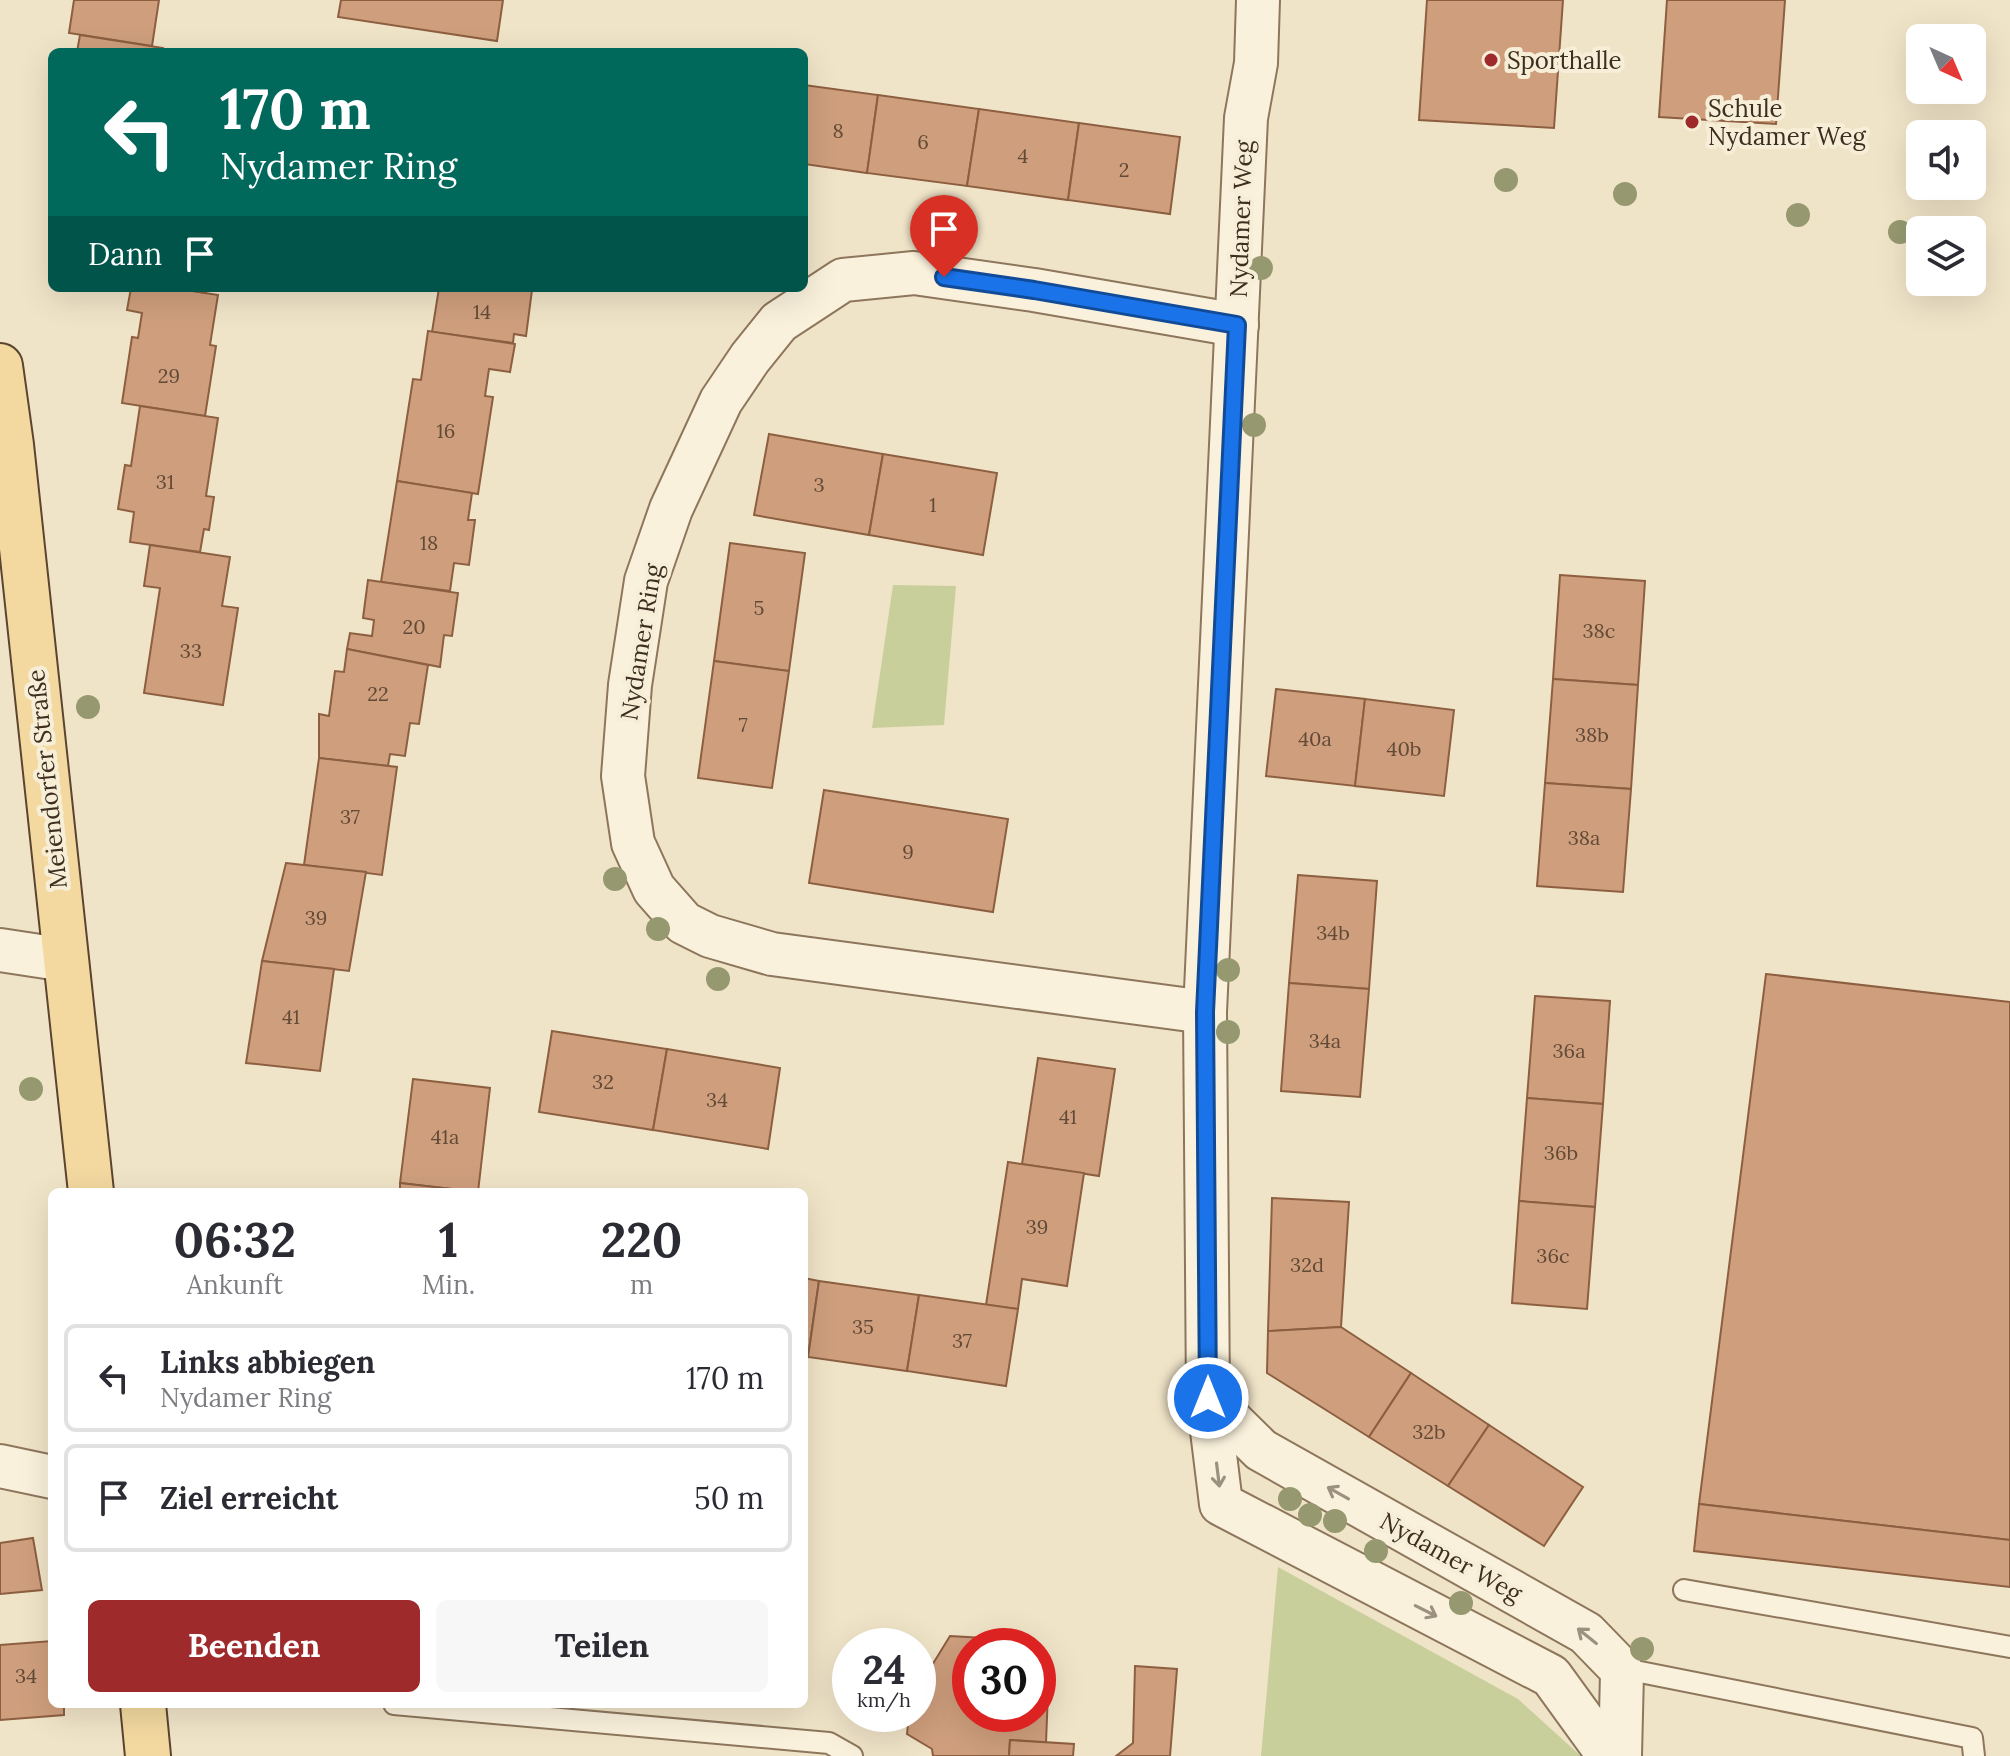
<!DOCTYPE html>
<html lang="de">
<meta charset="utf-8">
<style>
:root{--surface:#fff;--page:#f7f7f7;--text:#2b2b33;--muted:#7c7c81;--line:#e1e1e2;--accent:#9e2a2b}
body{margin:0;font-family:Lora,serif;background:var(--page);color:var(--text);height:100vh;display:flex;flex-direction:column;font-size:30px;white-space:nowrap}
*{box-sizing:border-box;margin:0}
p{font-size:26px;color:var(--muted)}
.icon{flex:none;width:44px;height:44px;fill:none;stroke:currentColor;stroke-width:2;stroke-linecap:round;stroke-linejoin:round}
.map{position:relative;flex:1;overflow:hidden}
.drawer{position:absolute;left:48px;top:1188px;width:760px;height:520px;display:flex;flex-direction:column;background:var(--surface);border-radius:12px;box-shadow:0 8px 32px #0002}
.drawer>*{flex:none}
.top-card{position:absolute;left:48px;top:48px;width:760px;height:244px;border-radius:12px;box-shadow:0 8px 32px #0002;background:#00695c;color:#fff;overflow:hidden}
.needle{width:52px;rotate:136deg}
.tools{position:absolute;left:1906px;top:24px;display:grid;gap:16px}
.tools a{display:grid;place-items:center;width:80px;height:80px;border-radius:12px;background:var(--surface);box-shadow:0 8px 32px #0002;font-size:40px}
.speed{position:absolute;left:832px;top:1628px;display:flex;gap:16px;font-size:40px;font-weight:700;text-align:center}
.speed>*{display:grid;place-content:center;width:104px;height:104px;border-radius:50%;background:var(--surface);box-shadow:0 8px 32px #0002;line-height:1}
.speed small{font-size:20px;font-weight:400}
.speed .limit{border:12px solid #d22;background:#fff;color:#111}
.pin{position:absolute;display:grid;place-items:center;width:68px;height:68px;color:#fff;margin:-82px -34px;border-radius:50% 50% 50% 0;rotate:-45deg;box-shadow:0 0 8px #0007}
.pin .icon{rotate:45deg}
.me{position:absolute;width:88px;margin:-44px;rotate:0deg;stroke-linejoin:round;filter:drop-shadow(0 0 6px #0008)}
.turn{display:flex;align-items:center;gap:28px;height:168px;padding:0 40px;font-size:36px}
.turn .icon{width:104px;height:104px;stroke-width:2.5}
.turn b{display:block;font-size:56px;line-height:68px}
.then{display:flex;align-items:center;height:76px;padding:0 40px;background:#0003;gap:16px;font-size:30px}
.eta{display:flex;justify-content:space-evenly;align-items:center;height:136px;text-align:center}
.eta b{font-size:48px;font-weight:700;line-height:56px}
.primary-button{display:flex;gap:16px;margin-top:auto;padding:16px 40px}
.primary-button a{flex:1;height:92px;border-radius:12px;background:var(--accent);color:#fff;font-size:32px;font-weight:700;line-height:92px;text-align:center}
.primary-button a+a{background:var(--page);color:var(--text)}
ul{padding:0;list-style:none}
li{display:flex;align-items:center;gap:24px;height:108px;margin:0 16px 12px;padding:0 24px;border:4px solid var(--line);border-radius:12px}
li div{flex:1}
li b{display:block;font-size:30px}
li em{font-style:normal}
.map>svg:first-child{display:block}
.green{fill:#c9cf9b}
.building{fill:#cf9f7d;stroke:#8d5f41;stroke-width:2}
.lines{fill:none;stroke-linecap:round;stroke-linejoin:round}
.service-casing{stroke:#8d765c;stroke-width:24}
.minor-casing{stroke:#8d765c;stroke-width:46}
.primary-casing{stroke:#5b4430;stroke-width:48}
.service{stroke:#faf1dc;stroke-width:20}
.minor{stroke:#faf1dc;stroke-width:42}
.primary{stroke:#f3d9a0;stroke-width:44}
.tree{fill:#96986f}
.oneway{stroke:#9c907e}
.route-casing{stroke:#114b97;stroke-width:20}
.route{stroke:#1a73e8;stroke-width:14}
.poi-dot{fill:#9e2a2b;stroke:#f7eed8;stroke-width:3}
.labels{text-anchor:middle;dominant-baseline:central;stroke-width:8;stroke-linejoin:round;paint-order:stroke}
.number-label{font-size:20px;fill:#624a37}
.poi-label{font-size:24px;fill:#3d2e20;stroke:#f7eed8;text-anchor:start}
.street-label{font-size:24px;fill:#3d2e20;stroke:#f7eed8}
</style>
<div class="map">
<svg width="2010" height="1756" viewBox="0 0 2010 1756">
<rect width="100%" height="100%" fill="#f0e4c8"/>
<g class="green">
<polygon points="893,585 956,586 944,725 872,728"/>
<polygon points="1278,1567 1518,1699 1581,1756 1261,1756"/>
</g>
<g class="building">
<polygon points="74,0 159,0 152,46 69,33"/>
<polygon points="341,0 503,0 497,41 338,17"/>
<polygon points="1427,0 1563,0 1554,128 1419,120"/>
<polygon points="1667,0 1785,0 1776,124 1659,117"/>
<polygon points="80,35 163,48 162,52 77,52"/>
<polygon points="804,85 878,95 867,173 804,164"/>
<polygon points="878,95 979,109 967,186 867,173"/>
<polygon points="979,109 1079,123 1068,200 967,186"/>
<polygon points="1079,123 1180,137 1170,214 1068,200"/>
<polygon points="131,288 174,288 218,295 210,345 216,346 205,416 122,403 132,337 138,338 142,313 127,310"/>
<polygon points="174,288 206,288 206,293"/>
<polygon points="439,288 532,290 526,336 514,334 513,343 432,332"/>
<polygon points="428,331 515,344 510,372 489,369 485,396 493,397 478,494 397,481 413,379 421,380"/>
<polygon points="140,406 218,418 206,496 214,497 209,530 204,529 200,552 130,542 134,512 118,509 125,465 131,466"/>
<polygon points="769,434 883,454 869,535 754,515"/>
<polygon points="883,454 997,473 983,555 869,535"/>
<polygon points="397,481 472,493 468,520 475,520 469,565 454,563 450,591 381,582"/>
<polygon points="730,543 805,553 789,671 714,661"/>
<polygon points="150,545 230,557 222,606 238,608 223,705 144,693 160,588 144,586"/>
<polygon points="1560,575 1645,581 1638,685 1553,679"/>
<polygon points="368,580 458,593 452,636 444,635 440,667 347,649 350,633 372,636 374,620 363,618"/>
<polygon points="347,649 428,665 419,724 410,723 405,756 390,754 388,766 319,758 319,714 329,716 335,671 344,672"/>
<polygon points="714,661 789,671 772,788 698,778"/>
<polygon points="1553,679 1638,685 1631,789 1545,783"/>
<polygon points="1276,689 1365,699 1355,786 1266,776"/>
<polygon points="1365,699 1454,710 1444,796 1355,786"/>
<polygon points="319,758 397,767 382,875 304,865"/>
<polygon points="1545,783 1631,789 1623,892 1537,886"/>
<polygon points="824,790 1008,819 993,912 809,883"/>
<polygon points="286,863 366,872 349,971 262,961"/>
<polygon points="1298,875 1377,881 1369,989 1289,983"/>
<polygon points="262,961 334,969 320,1071 246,1063"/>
<polygon points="1766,974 2010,1002 2010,1540 1699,1504"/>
<polygon points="1289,983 1369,989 1360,1097 1281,1091"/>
<polygon points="1535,996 1610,1001 1603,1104 1527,1098"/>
<polygon points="552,1031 667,1049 653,1130 539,1112"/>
<polygon points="667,1049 780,1068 768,1149 653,1130"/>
<polygon points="1038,1058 1115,1069 1099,1176 1022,1164"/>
<polygon points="413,1079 490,1088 478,1192 400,1183"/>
<polygon points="1527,1098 1603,1104 1595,1207 1519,1201"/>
<polygon points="1008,1162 1084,1173 1067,1286 1022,1279 1018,1309 986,1305"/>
<polygon points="400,1183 477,1192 400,1192"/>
<polygon points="1272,1198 1349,1202 1341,1327 1268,1331"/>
<polygon points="1519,1201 1595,1207 1587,1309 1512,1303"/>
<polygon points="804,1278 819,1281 808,1357 804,1356"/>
<polygon points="819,1281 919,1295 907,1371 808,1357"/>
<polygon points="919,1295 1018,1309 1006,1386 907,1371"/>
<polygon points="1341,1327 1411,1373 1369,1437 1267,1373 1268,1331"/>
<polygon points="1411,1373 1489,1425 1448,1486 1369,1437"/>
<polygon points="1489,1425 1583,1487 1544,1546 1448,1486"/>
<polygon points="1699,1504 2010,1540 2010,1587 1694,1551"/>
<polygon points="33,1538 42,1590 0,1594 0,1543"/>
<polygon points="950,1636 1001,1639 1000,1646 970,1646 970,1714 1038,1714 1038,1692 1048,1692 1046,1743 1010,1740 1009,1756 933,1756 932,1749 907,1734 909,1714 918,1714 918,1688"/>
<polygon points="52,1641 52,1704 64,1704 64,1715 0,1720 0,1645"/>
<polygon points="1135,1666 1177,1669 1170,1756 1116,1756 1133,1743"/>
<polygon points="1010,1740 1074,1744 1073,1756 1009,1756"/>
</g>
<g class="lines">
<g class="service-casing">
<g id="service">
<polyline points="1684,1590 2010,1647"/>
<polyline points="1620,1668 1972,1738 1974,1756"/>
<polyline points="394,1704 829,1743 852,1756"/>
</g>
</g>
<g class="minor-casing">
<g id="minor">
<polyline points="1258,0 1256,63 1246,118 1205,1012 1208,1398 1221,1504 1551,1676 1609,1756"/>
<polyline points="0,950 66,960"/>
<polyline points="1205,1012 772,954 710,936 684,923 654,889 633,843 623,776 630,685 646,581 671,509 721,401 750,358 779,322 843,280 914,273 1034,290 1237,325"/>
<polyline points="1208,1398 1261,1450 1586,1633 1620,1668 1622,1673 1620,1756"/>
<polyline points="0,1466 52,1477"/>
</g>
</g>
<g class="primary-casing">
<g id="primary">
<polyline points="0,366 11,445 91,1192"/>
<polyline points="143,1704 148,1756"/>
</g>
</g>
<use href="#service" class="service"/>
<use href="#minor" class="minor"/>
<use href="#primary" class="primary"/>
</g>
<g class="tree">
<circle cx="1506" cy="180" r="12"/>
<circle cx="1625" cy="194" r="12"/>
<circle cx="1798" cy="215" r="12"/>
<circle cx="1900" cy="232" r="12"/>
<circle cx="1261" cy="268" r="12"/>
<circle cx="1254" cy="425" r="12"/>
<circle cx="88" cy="707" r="12"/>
<circle cx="615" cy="879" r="12"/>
<circle cx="658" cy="929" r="12"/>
<circle cx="1228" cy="970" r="12"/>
<circle cx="718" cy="979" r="12"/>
<circle cx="1228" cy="1032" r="12"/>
<circle cx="31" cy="1089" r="12"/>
<circle cx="1290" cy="1499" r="12"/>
<circle cx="1310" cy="1515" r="12"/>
<circle cx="1335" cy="1521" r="12"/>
<circle cx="1376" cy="1551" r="12"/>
<circle cx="1461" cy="1603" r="12"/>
<circle cx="1642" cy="1649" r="12"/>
</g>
<defs><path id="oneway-shaft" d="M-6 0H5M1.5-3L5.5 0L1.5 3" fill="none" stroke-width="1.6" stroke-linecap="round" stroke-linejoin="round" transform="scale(2)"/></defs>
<g class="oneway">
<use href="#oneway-shaft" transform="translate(1218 1475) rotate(83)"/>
<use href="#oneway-shaft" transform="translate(1338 1493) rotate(-151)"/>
<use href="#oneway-shaft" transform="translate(1426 1611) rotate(27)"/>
<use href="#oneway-shaft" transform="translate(1587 1636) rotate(-141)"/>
</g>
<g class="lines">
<g class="route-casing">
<polyline id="route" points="944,277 1034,290 1237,325 1205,1012 1208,1398"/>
</g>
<use href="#route" class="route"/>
</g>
<g class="poi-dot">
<circle cx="1491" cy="60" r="8"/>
<circle cx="1692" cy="122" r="8"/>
</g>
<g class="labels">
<g class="number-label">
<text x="838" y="130">8</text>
<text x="923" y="141">6</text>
<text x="1023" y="155">4</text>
<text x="1124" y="169">2</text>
<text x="482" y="311">14</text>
<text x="169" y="375">29</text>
<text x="446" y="430">16</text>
<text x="165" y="481">31</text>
<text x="819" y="484">3</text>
<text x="933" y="504">1</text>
<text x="429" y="542">18</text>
<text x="759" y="607">5</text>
<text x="414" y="626">20</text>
<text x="1599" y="630">38c</text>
<text x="191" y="650">33</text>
<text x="378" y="693">22</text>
<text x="743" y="724">7</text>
<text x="1592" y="734">38b</text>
<text x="1315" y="738">40a</text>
<text x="1404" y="748">40b</text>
<text x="350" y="816">37</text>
<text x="1584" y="837">38a</text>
<text x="908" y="851">9</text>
<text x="316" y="917">39</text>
<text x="1333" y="932">34b</text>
<text x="291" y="1016">41</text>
<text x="1325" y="1040">34a</text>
<text x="1569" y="1050">36a</text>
<text x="603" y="1081">32</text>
<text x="717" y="1099">34</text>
<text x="1068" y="1116">41</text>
<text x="445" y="1136">41a</text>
<text x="1561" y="1152">36b</text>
<text x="1037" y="1226">39</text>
<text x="1553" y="1255">36c</text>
<text x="1307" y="1264">32d</text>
<text x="863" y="1326">35</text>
<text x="962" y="1340">37</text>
<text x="1429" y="1431">32b</text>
<text x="26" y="1675">34</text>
</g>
<g class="poi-label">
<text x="1507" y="60">Sporthalle</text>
<text x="1708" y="108">Schule<tspan x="1708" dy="28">Nydamer Weg</tspan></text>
</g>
<g class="street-label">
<text transform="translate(1241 219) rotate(-88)">Nydamer Weg</text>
<text transform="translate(641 642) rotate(-81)">Nydamer Ring</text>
<text transform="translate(47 779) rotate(-96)">Meiendorfer Straße</text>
<text transform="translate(1451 1557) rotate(29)">Nydamer Weg</text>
</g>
</g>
</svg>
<div class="tools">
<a><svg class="needle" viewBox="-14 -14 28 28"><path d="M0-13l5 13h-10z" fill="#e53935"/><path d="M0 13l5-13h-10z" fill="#7c7c81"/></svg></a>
<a><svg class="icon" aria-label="sound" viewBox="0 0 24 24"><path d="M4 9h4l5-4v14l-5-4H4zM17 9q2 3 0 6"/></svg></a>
<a><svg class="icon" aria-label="layers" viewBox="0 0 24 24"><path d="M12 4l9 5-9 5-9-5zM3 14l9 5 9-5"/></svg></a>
</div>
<div class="speed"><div>24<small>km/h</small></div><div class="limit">30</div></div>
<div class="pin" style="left:944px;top:277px;background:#d93025"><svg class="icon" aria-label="arrive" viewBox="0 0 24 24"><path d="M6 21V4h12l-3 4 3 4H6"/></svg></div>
<svg class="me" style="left:1208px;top:1398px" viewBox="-20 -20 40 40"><circle r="17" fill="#1a73e8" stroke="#fff" stroke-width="3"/><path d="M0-11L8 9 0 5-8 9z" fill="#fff"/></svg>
<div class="top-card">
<div class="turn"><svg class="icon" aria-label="left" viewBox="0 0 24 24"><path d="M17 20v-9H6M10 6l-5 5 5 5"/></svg><div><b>170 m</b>Nydamer Ring</div></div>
<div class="then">Dann<svg class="icon" aria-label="arrive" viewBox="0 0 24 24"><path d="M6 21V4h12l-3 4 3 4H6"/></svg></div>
</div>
<section class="drawer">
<div class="eta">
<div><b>06:32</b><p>Ankunft</p></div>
<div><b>1</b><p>Min.</p></div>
<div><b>220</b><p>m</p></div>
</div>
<ul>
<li><svg class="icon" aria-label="left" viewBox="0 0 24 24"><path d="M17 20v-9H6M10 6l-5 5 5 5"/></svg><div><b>Links abbiegen</b><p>Nydamer Ring</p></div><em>170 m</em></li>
<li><svg class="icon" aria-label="arrive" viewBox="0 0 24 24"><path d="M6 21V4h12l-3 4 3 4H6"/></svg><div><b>Ziel erreicht</b></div><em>50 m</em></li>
</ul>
<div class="primary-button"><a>Beenden</a><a>Teilen</a></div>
</section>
</div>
